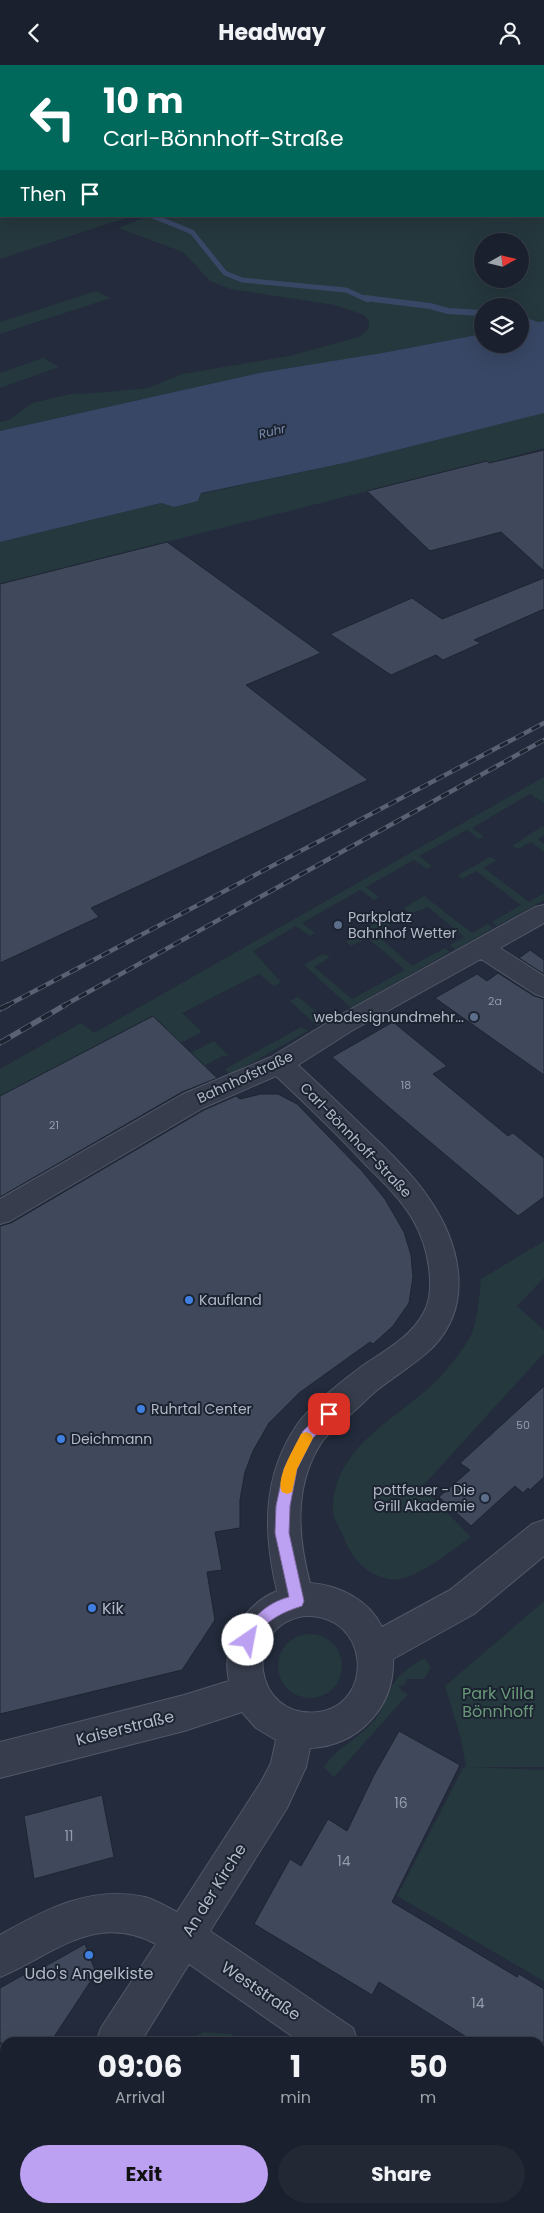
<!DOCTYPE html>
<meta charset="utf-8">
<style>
:root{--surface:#1a202d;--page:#232835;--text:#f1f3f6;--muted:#9fa3aa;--line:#383e49;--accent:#bca0f2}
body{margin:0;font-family:Poppins,sans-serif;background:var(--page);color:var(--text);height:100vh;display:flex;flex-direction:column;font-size:19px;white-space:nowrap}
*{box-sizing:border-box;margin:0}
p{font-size:16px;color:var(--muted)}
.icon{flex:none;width:28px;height:28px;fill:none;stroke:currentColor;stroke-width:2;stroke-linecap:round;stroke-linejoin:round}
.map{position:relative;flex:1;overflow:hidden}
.side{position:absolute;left:0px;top:1972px;width:545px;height:176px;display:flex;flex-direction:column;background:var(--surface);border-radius:15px 15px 0 0;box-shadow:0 5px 20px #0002,0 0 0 1px var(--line)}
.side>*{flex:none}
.top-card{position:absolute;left:0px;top:0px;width:545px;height:152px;box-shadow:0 5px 20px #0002,0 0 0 1px var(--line);background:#00695c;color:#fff;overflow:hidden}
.needle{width:32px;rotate:82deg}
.buttons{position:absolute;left:474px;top:168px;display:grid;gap:10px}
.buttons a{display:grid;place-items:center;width:55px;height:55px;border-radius:50%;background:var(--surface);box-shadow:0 5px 20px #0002,0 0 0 1px var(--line);font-size:25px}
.pin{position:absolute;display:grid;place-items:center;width:42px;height:42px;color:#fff;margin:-21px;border-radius:10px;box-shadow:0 2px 8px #0006}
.me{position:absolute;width:55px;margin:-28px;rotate:33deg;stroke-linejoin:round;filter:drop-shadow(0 0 4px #0008)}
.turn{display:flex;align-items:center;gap:18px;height:105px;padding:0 20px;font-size:22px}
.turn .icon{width:65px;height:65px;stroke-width:2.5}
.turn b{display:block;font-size:35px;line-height:42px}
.then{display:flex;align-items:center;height:48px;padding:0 20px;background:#0003;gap:10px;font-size:19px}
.eta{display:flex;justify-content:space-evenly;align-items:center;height:85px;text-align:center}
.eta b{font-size:30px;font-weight:700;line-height:35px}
.button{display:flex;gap:10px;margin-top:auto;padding:10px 20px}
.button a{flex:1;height:58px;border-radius:30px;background:var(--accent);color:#111;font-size:20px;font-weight:700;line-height:58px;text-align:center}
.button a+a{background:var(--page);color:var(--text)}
header{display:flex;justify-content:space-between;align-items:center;height:65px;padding:0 20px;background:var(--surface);font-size:22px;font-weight:700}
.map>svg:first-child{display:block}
.green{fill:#25383d;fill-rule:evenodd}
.water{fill:#384765}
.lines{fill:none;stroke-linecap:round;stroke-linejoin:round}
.stream-far1{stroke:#384765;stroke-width:5}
.stream{stroke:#384765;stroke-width:6}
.building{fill:#3f495b;stroke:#1e2533}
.street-casing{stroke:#525867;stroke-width:2}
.secondary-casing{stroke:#525867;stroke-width:2}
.primary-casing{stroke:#404755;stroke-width:2}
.street{fill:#373d4c;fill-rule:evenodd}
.secondary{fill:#454c5f;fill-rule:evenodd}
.primary{fill:#555c6c;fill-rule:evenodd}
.rail-far2-casing{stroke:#596173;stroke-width:2.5}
.rail-far1-casing{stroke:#596173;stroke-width:4.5}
.rail-casing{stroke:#596173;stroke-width:5.5}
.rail-far2{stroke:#1c2331;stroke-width:2;stroke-dasharray:5.5;stroke-linecap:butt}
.rail-far1{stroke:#1c2331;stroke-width:3;stroke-dasharray:9;stroke-linecap:butt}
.rail{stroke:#1c2331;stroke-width:4;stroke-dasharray:12;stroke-linecap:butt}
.route{fill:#bca0f2;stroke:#7a689d}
.slow{fill:#f59e0b}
.service-dot{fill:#5c6f8a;stroke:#1c2331;stroke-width:2}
.shop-dot{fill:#3f7fe0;stroke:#1c2331;stroke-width:2}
.labels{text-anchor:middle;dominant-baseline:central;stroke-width:4;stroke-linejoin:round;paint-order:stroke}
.number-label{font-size:11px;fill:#959cac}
.far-water-label{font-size:12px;font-style:italic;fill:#7a8caf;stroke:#1c2331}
.poi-label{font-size:14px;fill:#b2b8c7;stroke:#1c2331;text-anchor:start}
.street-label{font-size:14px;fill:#b2b8c7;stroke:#1c2331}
.near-number-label{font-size:14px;fill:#959cac}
.near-poi-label{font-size:16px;fill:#b2b8c7;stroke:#1c2331;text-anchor:start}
.near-park-label{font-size:16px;fill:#699878;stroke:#1c2331}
.near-street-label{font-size:16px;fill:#b2b8c7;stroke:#1c2331}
</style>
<header><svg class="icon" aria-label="back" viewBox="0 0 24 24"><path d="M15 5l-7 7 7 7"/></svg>Headway<svg class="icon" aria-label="person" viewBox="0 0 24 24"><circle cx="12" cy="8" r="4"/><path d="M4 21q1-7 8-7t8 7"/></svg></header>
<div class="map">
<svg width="544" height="2148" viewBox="0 0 544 2148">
<rect width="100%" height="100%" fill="#232b3c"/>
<g class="green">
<polygon points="0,137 1,151 132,151 0,194"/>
<path d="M544 142V256L520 261V241H482V269L382 288 259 308 0 366V357L9 355 32 338 71 329 96 328 148 323 182 309 289 291 359 272 368 264 369 256 364 250 335 240 230 224 210 216 183 187 118 163 148 151H544ZM482 176H520V214H482Z"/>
<polygon points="96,226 111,233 0,269 0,257"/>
<polygon points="43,293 59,302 0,323 0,308"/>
<polygon points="544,348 544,383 489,398 487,396 0,519 0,477 161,438 174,442 198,436 201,429 349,397"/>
<polygon points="544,712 544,738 530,729 472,763 484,772 479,774 467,765 419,791 432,801 427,804 414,795 366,822 379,832 374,835 360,825 302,858 315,868 310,871 296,861 253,886 280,916 279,919 274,921 259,909 182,948 200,965 200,968 180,978 152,951 0,1031 0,1004 81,958 94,968"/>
<polygon points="541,762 544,762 544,770 538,774 544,779 544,787 531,777 518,784 512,781"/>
<polygon points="490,792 497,795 484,803 529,837 544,828 544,835 497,861 492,857 521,840 476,806 462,814 458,810"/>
<polygon points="424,831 472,868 488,859 493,863 455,885 450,880 464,872 428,842 410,849 404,843"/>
<polygon points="380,855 391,860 377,870 412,901 445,883 450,887 370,932 373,934 358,943 356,941 351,943 304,900 322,889 327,890 330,892 314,902 352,934 405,905 368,873 351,881 346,876"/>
<polygon points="297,932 300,933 327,956 317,961 290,936"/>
<polygon points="301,962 308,966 230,1010 225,1004"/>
<polygon points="214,976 229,991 223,991 204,1001 190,988"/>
<path d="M544 1176V1213L517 1241 544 1265V1288L422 1422 471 1472C452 1485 412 1519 389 1514 367 1510 352 1494 344 1473 341 1464 333 1455 333 1446 332 1380 401 1353 440 1312 449 1302 458 1290 466 1279 478 1263 479 1233 481 1214Z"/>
<polygon points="544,1536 544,1702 469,1702 544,1705 544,1916 397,1831 463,1703 466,1702 461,1674 445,1621"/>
<circle cx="310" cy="1601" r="32"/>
<path d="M424 1593 431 1602 424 1614H407L404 1620 398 1621 402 1626 408 1629 334 1712 324 1702C338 1682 356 1675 372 1658 381 1649 383 1638 388 1628 396 1611 409 1602 424 1593Z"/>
<polygon points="203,1967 231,1969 245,1977 186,1977"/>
</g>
<polygon class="water" points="544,256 544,348 349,397 201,428 198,436 174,442 161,438 0,477 0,366 259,308 382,288 482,269 482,279 520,279 520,261"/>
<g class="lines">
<g class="stream-far1">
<polyline points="490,1 492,0"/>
<polyline points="153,151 192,167 225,208 242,215 346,225 368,235"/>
</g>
<g class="stream">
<polyline points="365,233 430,241 448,246 482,248"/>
<polyline points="520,253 544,263"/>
</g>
</g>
<g class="building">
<polygon points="544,385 544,506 501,467 430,486 367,426 487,396 489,398 502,395"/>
<polygon points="167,477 321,588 246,620 368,715 91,843 99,852 0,898 0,519"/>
<polygon points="544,513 544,544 474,575 481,578 443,595 436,590 391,610 330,569 412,533 442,554"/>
<polygon points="530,885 544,895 544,909 519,893"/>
<polygon points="498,908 534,931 544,934 544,1010 435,933 477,909 487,916"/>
<polygon points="153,951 217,1013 182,1027 0,1132 0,1031"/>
<polygon points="393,957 447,1001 433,1009 508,1071 513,1068 544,1093 544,1132 518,1151 391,1044 332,992"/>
<polygon points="261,1029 278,1029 297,1039 362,1106 385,1134 404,1167 411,1190 413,1212 409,1238 393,1261 373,1279 370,1277 299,1328 269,1358 253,1386 245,1407 240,1435 240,1463 215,1467 222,1505 207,1507 215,1555 182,1605 0,1649 0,1161 11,1158 204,1045 236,1031 240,1034"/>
<polygon points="544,1321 544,1412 530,1425 528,1423 523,1428 515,1421 471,1461 439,1432 470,1405 460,1398"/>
<polygon points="399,1666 460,1700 392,1837 517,1912 519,1909 544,1924 544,1978 476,1978 379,1917 372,1930 254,1859 290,1794 301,1801 328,1754 347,1766 374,1710"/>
<polygon points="102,1730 114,1792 34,1814 24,1751"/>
<polygon points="85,1879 96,1908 50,1978 0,1978 0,1923 25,1909 26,1912"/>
</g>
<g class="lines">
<g class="street-casing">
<g id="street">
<rect x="0" y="44" width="1" height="8"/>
<path d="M544 840V858L500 883 544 911V932L535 929 481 894 353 965 298 1000C327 1027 355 1054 383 1081 399 1097 415 1113 428 1132 459 1176 475 1237 434 1281 417 1298 396 1310 377 1325 369 1332 361 1340 352 1348 340 1359 326 1368 318 1383 294 1425 298 1473 310 1518 339 1520 369 1535 382 1562L450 1525 532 1459 544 1455V1491L474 1549 393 1594C395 1642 358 1681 310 1683L306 1702 287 1743 210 1866 353 1963 358 1978H302L189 1899 140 1978H96L101 1963 156 1879C95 1846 53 1890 0 1912V1870C46 1844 91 1820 145 1832 156 1835 167 1842 177 1847L261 1717 271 1698 276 1675 256 1663 242 1647 184 1666 0 1713V1677L184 1630 229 1616C221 1579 243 1540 277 1526 263 1468 262 1411 297 1360 309 1342 347 1312 365 1299 385 1286 413 1270 424 1247 431 1234 431 1217 429 1203 427 1186 421 1168 412 1153 400 1133 382 1116 365 1099 337 1069 307 1040 276 1011L203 1043 10 1156 0 1159V1134L183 1029 271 992 335 953 535 842ZM304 1551C371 1548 375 1640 318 1647 253 1655 241 1561 304 1551Z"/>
<polygon points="540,2088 544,2090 544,2134 540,2132"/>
<polygon points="5,2128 5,2144 40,2144 38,2148 0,2148 0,2132"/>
</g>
</g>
<g class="secondary-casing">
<polygon id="secondary" points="105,0 118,0 119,1 106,1"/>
</g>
<g class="primary-casing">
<rect id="primary" x="0" y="95" width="1" height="8"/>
</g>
<use href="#street" class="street"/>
<use href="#secondary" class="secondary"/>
<use href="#primary" class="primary"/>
<g class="rail-far2-casing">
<g id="rail-far2">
<polyline points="335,1 338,0"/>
<polyline points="347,1 350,0"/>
</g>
</g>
<g class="rail-far1-casing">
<g id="rail-far1">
<polyline points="6,941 544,658"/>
<polyline points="63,941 544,675"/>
</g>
</g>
<g class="rail-casing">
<g id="rail">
<polyline points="0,944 8,940"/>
<polyline points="0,978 65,940"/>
</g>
</g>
<use href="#rail-far2" class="rail-far2"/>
<use href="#rail-far1" class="rail-far1"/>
<use href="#rail" class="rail"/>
</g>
<path class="route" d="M329 1343 334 1345 336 1349 312 1374 297 1404 290 1441 289 1468 304 1536 302 1541C290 1545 279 1549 269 1557 260 1564 258 1578 248 1582L243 1580 241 1575C250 1554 266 1538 289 1532L275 1468 276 1441 284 1404 303 1366 325 1345Z"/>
<path class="slow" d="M306 1367 311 1369 313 1373 297 1404 292 1427 287 1429 282 1427C275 1413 295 1382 301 1369Z"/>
<g class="service-dot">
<circle cx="338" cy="860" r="5"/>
<circle cx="474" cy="952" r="5"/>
<circle cx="485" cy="1433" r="5"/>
</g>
<g class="shop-dot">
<circle cx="189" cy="1235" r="5"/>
<circle cx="141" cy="1344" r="5"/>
<circle cx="61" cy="1374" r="5"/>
<circle cx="92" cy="1543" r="5"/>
<circle cx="89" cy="1890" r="5"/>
</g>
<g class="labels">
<g class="number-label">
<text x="495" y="936">2a</text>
<text x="406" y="1020">18</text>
<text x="54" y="1060">21</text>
<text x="523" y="1360">50</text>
</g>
<g class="far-water-label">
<text transform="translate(272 366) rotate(-13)">Ruhr</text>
</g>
<g class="poi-label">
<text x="348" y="852">Parkplatz<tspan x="348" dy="16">Bahnhof Wetter</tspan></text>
<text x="464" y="952" text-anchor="end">webdesignundmehr...</text>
<text x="199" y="1235">Kaufland</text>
<text x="151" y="1344">Ruhrtal Center</text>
<text x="71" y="1374">Deichmann</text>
<text x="475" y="1425" text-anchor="end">pottfeuer - Die<tspan x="475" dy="16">Grill Akademie</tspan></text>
</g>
<g class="street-label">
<text transform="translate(245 1012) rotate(-25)">Bahnhofstraße</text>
<text transform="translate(356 1075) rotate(46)">Carl-Bönnhoff-Straße</text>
</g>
<g class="near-number-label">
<text x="401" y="1738">16</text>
<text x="69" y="1771">11</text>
<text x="344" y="1796">14</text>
<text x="478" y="1938">14</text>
</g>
<g class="near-poi-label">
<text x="102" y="1543">Kik</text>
<text x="89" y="1908" text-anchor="middle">Udo's Angelkiste</text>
</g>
<g class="near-park-label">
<text x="498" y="1628">Park Villa<tspan x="498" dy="18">Bönnhoff</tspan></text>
</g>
<g class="near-street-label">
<text transform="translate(125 1663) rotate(-14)">Kaiserstraße</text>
<text transform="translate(214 1825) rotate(-58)">An der Kirche</text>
<text transform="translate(261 1926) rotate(34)">Weststraße</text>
</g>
</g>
</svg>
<div class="buttons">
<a><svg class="needle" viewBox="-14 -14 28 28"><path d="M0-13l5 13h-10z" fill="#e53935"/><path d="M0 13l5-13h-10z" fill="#9fa3aa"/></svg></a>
<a><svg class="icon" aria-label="layers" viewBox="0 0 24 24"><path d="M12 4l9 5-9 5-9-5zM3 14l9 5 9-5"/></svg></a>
</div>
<div class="pin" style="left:329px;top:1349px;background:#d93025"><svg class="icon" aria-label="arrive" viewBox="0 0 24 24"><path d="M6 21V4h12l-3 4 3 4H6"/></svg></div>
<svg class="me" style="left:248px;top:1575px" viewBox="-20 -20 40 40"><circle r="19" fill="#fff"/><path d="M0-13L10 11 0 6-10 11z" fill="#bca0f2"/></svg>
<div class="top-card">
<div class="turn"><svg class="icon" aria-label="left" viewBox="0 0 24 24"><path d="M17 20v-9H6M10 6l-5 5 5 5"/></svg><div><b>10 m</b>Carl-Bönnhoff-Straße</div></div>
<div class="then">Then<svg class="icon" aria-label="arrive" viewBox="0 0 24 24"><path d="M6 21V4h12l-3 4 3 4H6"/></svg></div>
</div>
<section class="side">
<div class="eta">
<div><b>09:06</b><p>Arrival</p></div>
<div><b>1</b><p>min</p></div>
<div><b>50</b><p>m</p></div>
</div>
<div class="button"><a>Exit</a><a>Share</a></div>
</section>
</div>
